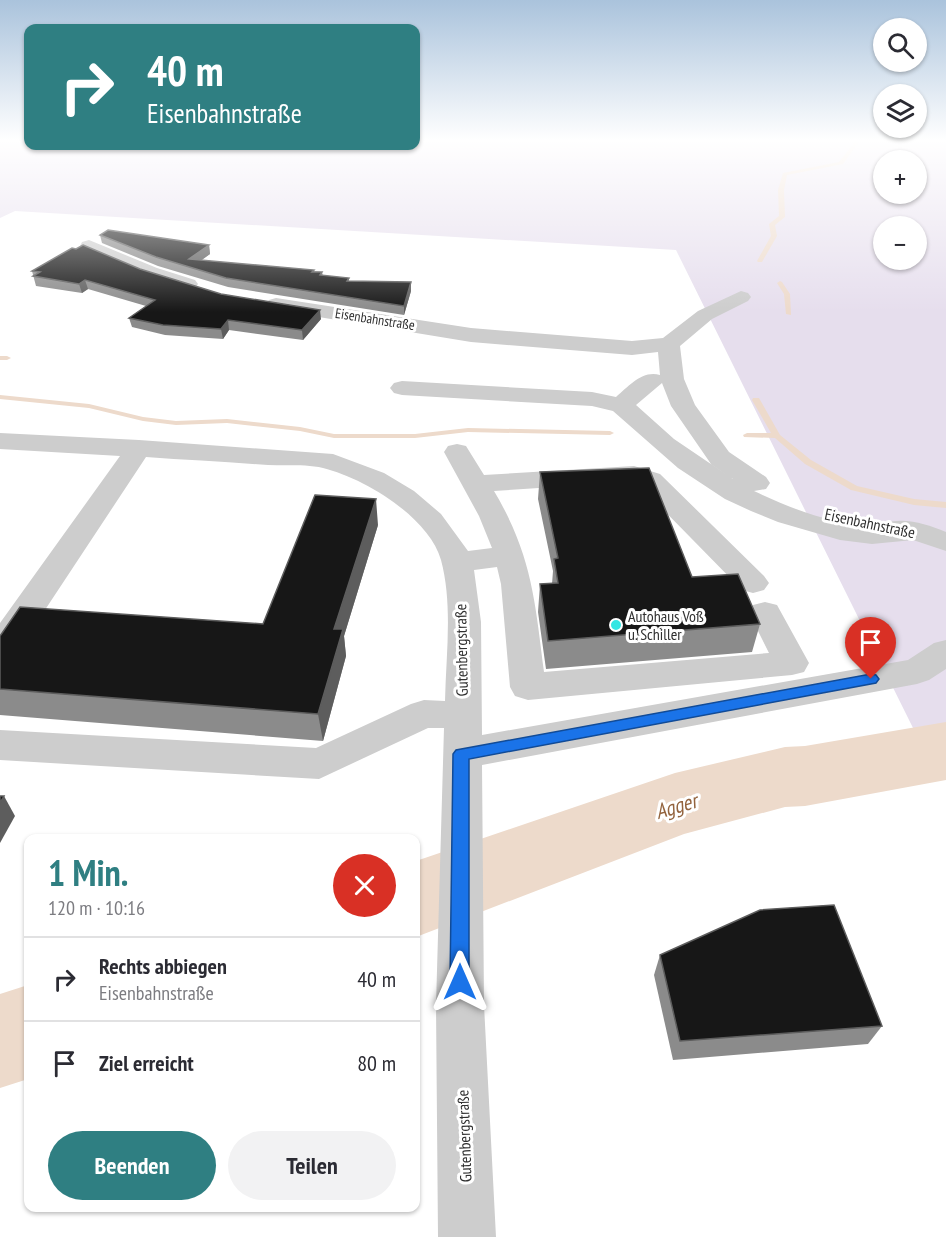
<!DOCTYPE html>
<html lang="de">
<meta charset="utf-8">
<style>
:root{--surface:#fff;--page:#f2f2f3;--text:#2b2b33;--muted:#7c7c81;--line:#e1e1e2;--accent:#2f7f82}
body{margin:0;font-family:"PT Sans Narrow",sans-serif;background:var(--page);color:var(--text);height:100vh;display:flex;flex-direction:column;font-size:22px;white-space:nowrap}
*{box-sizing:border-box;margin:0}
p{font-size:20px;color:var(--muted)}
.icon{flex:none;width:33px;height:33px;fill:none;stroke:currentColor;stroke-width:2;stroke-linecap:round;stroke-linejoin:round}
.map{position:relative;flex:1;overflow:hidden}
.panel{position:absolute;left:24px;top:834px;width:396px;height:378px;display:flex;flex-direction:column;background:var(--surface);border-radius:12px;box-shadow:0 2px 4px #0004}
.panel>*{flex:none}
.banner{position:absolute;left:24px;top:24px;width:396px;height:126px;border-radius:12px;box-shadow:0 2px 4px #0004;background:#2f7f82;color:#fff;overflow:hidden}
.tools{position:absolute;left:873px;top:18px;display:grid;gap:12px}
.tools a{display:grid;place-items:center;width:54px;height:54px;border-radius:50%;background:var(--surface);box-shadow:0 2px 4px #0004;font-size:30px}
.pin{position:absolute;display:grid;place-items:center;width:51px;height:51px;color:#fff;margin:-62px -26px;border-radius:50% 50% 50% 0;rotate:-45deg;box-shadow:0 0 6px #0007}
.pin .icon{rotate:45deg}
.me{position:absolute;width:66px;margin:-33px;rotate:0deg;stroke-linejoin:round;filter:drop-shadow(0 0 4px #0008)}
.turn{display:flex;align-items:center;gap:21px;height:126px;padding:0 24px;font-size:27px}
.turn .icon{width:78px;height:78px;stroke-width:2.5}
.turn b{display:block;font-size:42px;line-height:51px}
.round{display:grid;place-items:center;flex:none;width:63px;height:63px;border-radius:32px;background:var(--page)}
.head{display:flex;align-items:center;justify-content:space-between;height:102px;padding:0 24px}
h1{font-size:36px;font-weight:600;line-height:45px;color:var(--accent)}
.primary-button{display:flex;gap:12px;margin-top:auto;padding:12px 24px}
.primary-button a{flex:1;height:69px;border-radius:36px;background:var(--accent);color:#fff;font-size:24px;font-weight:600;line-height:69px;text-align:center}
.primary-button a+a{background:var(--page);color:var(--text)}
ul{padding:0;list-style:none}
li{display:flex;align-items:center;gap:18px;height:84px;padding:0 24px;border-top:2px solid var(--line)}
li div{flex:1}
li b{display:block;font-size:22px}
li em{font-style:normal}
.map>svg:first-child{display:block}
.green{fill:#e6deed;fill-rule:evenodd}
.lines{fill:none;stroke-linecap:round;stroke-linejoin:round}
.stream{fill:#eddacb;fill-rule:evenodd}
.river{fill:#eddacb;fill-rule:evenodd}
.minor{fill:#cdcdcd;fill-rule:evenodd}
.wall{fill:#8b8b8b}
.shaded-wall{fill:#5d5d5d}
.building{fill:#171717;stroke:#5d5d5d;stroke-width:1.5}
.route{fill:#1a73e8;stroke:#114b97;stroke-width:1.5}
.poi-dot{fill:#33e6e3;stroke:#fff;stroke-width:2}
.labels{text-anchor:middle;dominant-baseline:central;stroke-width:6;stroke-linejoin:round;paint-order:stroke}
.far-street-label{font-size:14px;fill:#303030;stroke:#fff}
.street-label{font-size:16px;fill:#303030;stroke:#fff}
.poi-label{font-size:16px;fill:#303030;stroke:#fff;text-anchor:start}
.near-water-label{font-size:21px;font-style:italic;fill:#93633d;stroke:#fff}
</style>
<div class="map">
<svg width="946" height="1237" viewBox="0 0 946 1237">
<rect width="100%" height="100%" fill="#fff"/>
<path class="green" d="M0 139H28V146H416V139H946V739L916 734 676 250 15 211 0 218ZM884 160H916V194H884ZM884 226H916V260H884Z"/>
<g class="lines">
<g class="stream">
<polygon points="857,139 861,139 843,164 787,175 784,190 785,217 775,225 777,236 762,262 758,262 757,261 771,236 769,224 779,216 778,190 783,173 839,162"/>
<polygon points="780,281 782,282 790,294 791,315 786,314 784,294 777,283"/>
<polygon points="0,356 7,356 11,358 7,360 0,360"/>
<polygon points="0,395 89,404 143,417 176,421 227,419 300,427 334,434 415,434 468,428 610,431 614,433 610,435 468,432 415,438 334,438 300,431 227,423 176,425 143,421 89,408 0,399"/>
<polygon points="753,398 759,398 780,435 811,460 857,486 914,499 946,502 946,508 914,505 851,490 805,464 775,438 744,437 743,435 747,433 771,433 752,400"/>
</g>
<g class="river">
<polygon points="946,722 946,780 805,806 785,807 684,834 416,937 416,861 675,773 785,747 805,746"/>
<polygon points="28,985 28,1079 0,1088 0,994"/>
</g>
<g class="minor">
<polygon points="89,240 157,268 195,280 198,284 195,288 188,290 143,276 82,250 80,246 82,242"/>
<path d="M741 291 748 293 751 297 748 301 712 319 680 346 684 379 695 405 729 452 766 477 770 483 766 489 754 491C794 510 838 527 882 526L885 523C906 517 926 524 946 532V551L913 540 872 544 840 540 778 522 751 511 725 499 678 468 613 411 592 406 402 395 394 393 390 388 394 383 402 381 592 392 616 397C629 386 642 370 660 375L658 352 632 355 471 342 276 310 269 308 266 304 269 300 276 298 471 328 632 341 663 338 698 311ZM662 383 671 406 711 464 733 479 674 439 636 405Z"/>
<path d="M0 433 139 440 333 454 384 473 414 491 441 514 468 551 492 548 479 516 444 452 448 446 457 444 466 446 484 475 634 466 660 474 764 576 769 583 764 590 753 593 742 590 640 486 631 482 494 491C532 555 535 601 544 672L769 653 749 613 753 605 765 602 777 605 809 663 804 672 792 675 528 700 515 696 510 687 501 584 497 567 474 570 481 622 482 735 908 660 934 643 946 640V669L929 680 917 684 482 765 484 1005 496 1237H438L436 1005 444 728H428L319 779 0 760V730L316 748 411 704 424 700 445 701C446 655 453 605 441 560 429 517 364 478 323 468 306 464 286 466 268 465 228 462 187 460 146 457L37 622 12 654 0 658V623L120 456 0 449Z"/>
</g>
</g>
<g class="wall">
<polygon points="100,235 209,245 210,254 201,260 322,272 323,276 349,278 349,281 411,291 404,315 228,287 158,266 102,243"/>
<polygon points="140,269 221,294 321,319 303,340 229,330 223,339 165,335 132,327 129,318 146,306 88,289 82,293 36,286 32,271"/>
<polygon points="540,472 760,624 752,652 546,669 538,612 540,584 552,584 553,571 538,499"/>
<polygon points="378,525 344,636 346,656 323,741 0,715 0,636 263,624"/>
<polygon points="660,955 882,1026 868,1044 673,1060 654,975"/>
</g>
<g class="shaded-wall">
<polygon points="209,245 210,254 191,268 189,259"/>
<polygon points="85,280 88,289 82,293 79,284"/>
<polygon points="411,282 411,291 404,315 404,306"/>
<polygon points="320,310 321,319 303,340 302,330"/>
<polygon points="228,320 229,330 223,339 221,329"/>
<polygon points="376,499 378,525 344,636 346,656 323,741 318,714 334,629"/>
<polygon points="4,796 15,816 0,843 0,803"/>
</g>
<g class="building">
<polygon points="108,230 209,245 189,259 314,270 312,272 322,272 320,275 349,278 347,281 411,282 404,306 226,278 156,257 100,235"/>
<polygon points="83,245 140,269 221,294 320,310 302,330 228,320 221,329 163,325 129,318 155,300 85,280 79,284 33,276 40,272 32,271 72,248 76,249"/>
<polygon points="649,468 692,577 738,574 760,624 548,641 540,584 558,583 554,559 558,558 540,472"/>
<polygon points="315,495 376,499 334,629 343,629 318,714 0,689 0,636 20,607 263,624"/>
<polygon points="0,796 4,796 0,803"/>
<polygon points="834,905 882,1026 680,1041 660,955 760,910"/>
</g>
<linearGradient id="sky" x2="0" y2="1"><stop stop-color="#aac3dc"/><stop offset="0.45" stop-color="#fff"/><stop offset="1" stop-color="#fff" stop-opacity="0"/></linearGradient>
<rect width="946" height="312" fill="url(#sky)"/>
<polygon class="route" points="871,674 876,675 879,679 876,683 469,759 469,982 467,988 460,991 453,988 450,982 453,754 456,750"/>
<circle class="poi-dot" cx="616" cy="625" r="6"/>
<g class="labels">
<g class="far-street-label">
<text transform="translate(375 319) rotate(9)">Eisenbahnstraße</text>
</g>
<g class="street-label">
<text transform="translate(870 523) rotate(12)">Eisenbahnstraße</text>
<text transform="translate(461 650) rotate(-91)">Gutenbergstraße</text>
<text transform="translate(464 1136) rotate(-92)">Gutenbergstraße</text>
</g>
<g class="poi-label">
<text x="628" y="616">Autohaus Voß<tspan x="628" dy="18">u. Schiller</tspan></text>
</g>
<g class="near-water-label">
<text transform="translate(676 806) rotate(-17)">Agger</text>
</g>
</g>
</svg>
<div class="tools">
<a><svg class="icon" aria-label="search" viewBox="0 0 24 24"><circle cx="10" cy="10" r="6"/><path d="M15 15l6 6"/></svg></a>
<a><svg class="icon" aria-label="layers" viewBox="0 0 24 24"><path d="M12 4l9 5-9 5-9-5zM3 14l9 5 9-5"/></svg></a>
<a>+</a>
<a>−</a>
</div>
<div class="pin" style="left:871px;top:679px;background:#d93025"><svg class="icon" aria-label="arrive" viewBox="0 0 24 24"><path d="M6 21V4h12l-3 4 3 4H6"/></svg></div>
<svg class="me" style="left:460px;top:982px" viewBox="-20 -20 40 40"><path d="M0-17L14 15 0 8-14 15z" fill="#1a73e8" stroke="#fff" stroke-width="4"/></svg>
<div class="banner">
<div class="turn"><svg class="icon" aria-label="right" viewBox="0 0 24 24"><path d="M7 20v-9h11M14 6l5 5-5 5"/></svg><div><b>40 m</b>Eisenbahnstraße</div></div>
</div>
<section class="panel">
<div class="head"><div><h1>1 Min.</h1><p>120 m · 10:16</p></div><a class="round" style="background:#d93025;color:#fff"><svg class="icon" aria-label="close" viewBox="0 0 24 24"><path d="M6 6l12 12M18 6L6 18"/></svg></a></div>
<ul>
<li><svg class="icon" aria-label="right" viewBox="0 0 24 24"><path d="M7 20v-9h11M14 6l5 5-5 5"/></svg><div><b>Rechts abbiegen</b><p>Eisenbahnstraße</p></div><em>40 m</em></li>
<li><svg class="icon" aria-label="arrive" viewBox="0 0 24 24"><path d="M6 21V4h12l-3 4 3 4H6"/></svg><div><b>Ziel erreicht</b></div><em>80 m</em></li>
</ul>
<div class="primary-button"><a>Beenden</a><a>Teilen</a></div>
</section>
</div>
